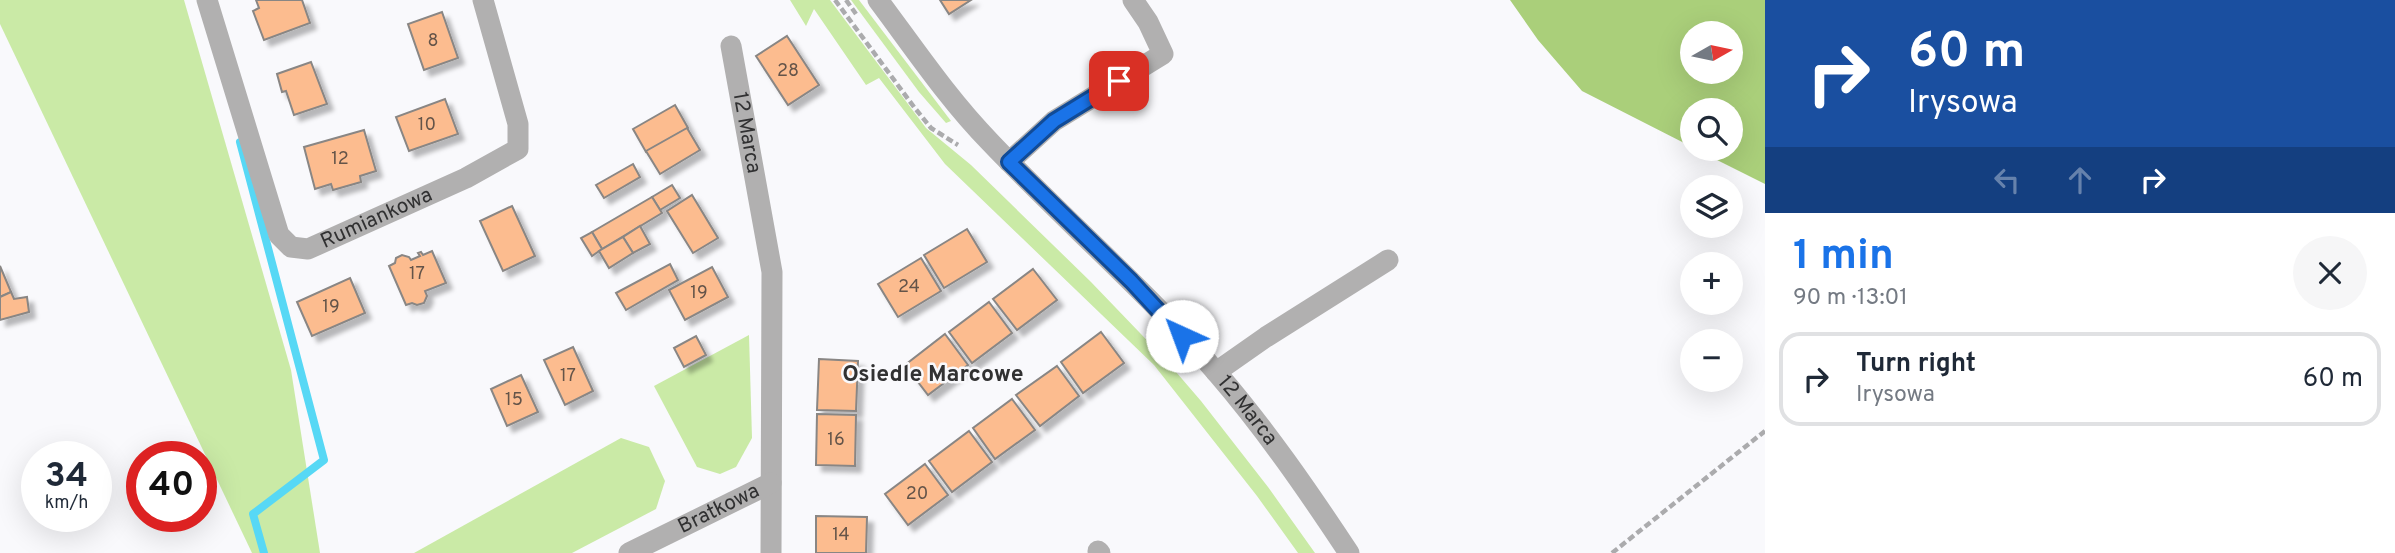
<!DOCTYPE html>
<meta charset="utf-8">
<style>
:root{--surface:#fff;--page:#f6f6f7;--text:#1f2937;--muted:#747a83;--line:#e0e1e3;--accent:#1a73e8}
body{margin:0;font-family:Overpass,sans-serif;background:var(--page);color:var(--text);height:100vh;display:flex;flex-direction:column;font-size:26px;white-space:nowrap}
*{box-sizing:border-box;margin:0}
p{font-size:23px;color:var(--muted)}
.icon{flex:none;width:38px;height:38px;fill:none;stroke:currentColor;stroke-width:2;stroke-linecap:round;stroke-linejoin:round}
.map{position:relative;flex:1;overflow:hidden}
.drawer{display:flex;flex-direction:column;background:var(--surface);width:630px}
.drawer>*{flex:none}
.top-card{background:#1a4fa0;color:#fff;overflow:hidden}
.needle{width:46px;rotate:81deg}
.buttons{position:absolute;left:1680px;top:21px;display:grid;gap:14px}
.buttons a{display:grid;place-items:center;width:63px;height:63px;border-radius:50%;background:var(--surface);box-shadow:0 7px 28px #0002;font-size:35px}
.speed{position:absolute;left:21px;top:441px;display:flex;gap:14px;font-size:35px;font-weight:700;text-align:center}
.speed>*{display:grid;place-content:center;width:91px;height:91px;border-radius:50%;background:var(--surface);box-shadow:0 7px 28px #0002;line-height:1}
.speed small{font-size:18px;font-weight:400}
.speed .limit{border:10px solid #d22;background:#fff;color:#111}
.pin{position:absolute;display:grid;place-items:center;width:60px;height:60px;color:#fff;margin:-30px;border-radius:14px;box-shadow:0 4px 10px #0006}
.me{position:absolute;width:77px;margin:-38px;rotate:317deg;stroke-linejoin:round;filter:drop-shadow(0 0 5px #0008)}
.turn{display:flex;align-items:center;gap:24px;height:147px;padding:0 28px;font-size:32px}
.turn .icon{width:91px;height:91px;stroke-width:2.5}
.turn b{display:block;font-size:49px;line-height:60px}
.lanes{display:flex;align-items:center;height:66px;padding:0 28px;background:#0003;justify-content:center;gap:35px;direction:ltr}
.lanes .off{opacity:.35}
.round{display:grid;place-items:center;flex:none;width:74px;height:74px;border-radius:37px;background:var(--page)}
.summary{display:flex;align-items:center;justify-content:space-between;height:119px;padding:0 28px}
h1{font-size:42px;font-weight:700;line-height:52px;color:var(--accent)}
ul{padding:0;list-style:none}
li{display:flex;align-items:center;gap:21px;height:94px;margin:0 14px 10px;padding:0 14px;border:4px solid var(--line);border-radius:21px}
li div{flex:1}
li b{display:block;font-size:26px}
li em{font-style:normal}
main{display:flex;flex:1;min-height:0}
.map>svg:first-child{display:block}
.green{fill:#caeaa6}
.forest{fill:#aacf7a;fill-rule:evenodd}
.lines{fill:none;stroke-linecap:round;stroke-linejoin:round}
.stream{stroke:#57d8f5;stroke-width:8}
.building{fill:#fcbc8f;stroke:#898684;stroke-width:2;filter:url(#shadow)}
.path{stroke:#ababad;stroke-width:4.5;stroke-dasharray:7 3.5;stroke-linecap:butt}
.minor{stroke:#b1b0b0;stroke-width:21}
.route-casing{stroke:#114b97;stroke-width:18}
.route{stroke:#1a73e8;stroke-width:12}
.labels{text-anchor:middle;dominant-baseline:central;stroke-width:5;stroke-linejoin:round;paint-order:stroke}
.number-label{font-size:18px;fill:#645449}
.street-label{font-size:21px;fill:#313132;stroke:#f9f9fc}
.neighbourhood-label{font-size:23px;font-weight:bold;fill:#313132;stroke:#f9f9fc}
</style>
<main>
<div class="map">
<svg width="1765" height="553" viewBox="0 0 1765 553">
<defs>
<filter id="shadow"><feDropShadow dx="6" dy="6" stdDeviation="2" flood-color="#0004"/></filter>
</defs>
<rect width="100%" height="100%" fill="#f9f9fc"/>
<g class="green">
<polygon points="0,0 184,0 291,370 320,553 252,553 0,24"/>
<polygon points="790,0 830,0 926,128 971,165 1091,282 1164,358 1201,401 1268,487 1315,553 1298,553 1257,496 1154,365 945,164 879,78 866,85 814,9 806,26"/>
<polygon points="851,0 859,0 951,121 946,123 919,92"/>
<polygon points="749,335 752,438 736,467 720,474 697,467 654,386"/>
<polygon points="621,438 649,447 665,481 656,509 572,553 414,553"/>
</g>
<path class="forest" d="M1510 0H1765V184L1695 149H1731V110H1692V147L1582 91 1538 40ZM1692 33H1731V72H1692Z"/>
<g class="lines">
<polyline class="stream" points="240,142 324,460 253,514 264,553"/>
</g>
<g class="building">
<polygon points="256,0 302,0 310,23 264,40 253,11 259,8"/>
<polygon points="940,0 971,0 949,14"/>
<polygon points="442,12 458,58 424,70 408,24"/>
<polygon points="787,36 819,85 788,105 756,56"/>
<polygon points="311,62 327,104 294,115 286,91 282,92 277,74"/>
<polygon points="445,99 458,134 409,151 396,117"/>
<polygon points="675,105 688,128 646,152 633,129"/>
<polygon points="687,128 700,150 660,174 646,151"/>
<polygon points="364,130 376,171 360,176 361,182 333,190 331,184 315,189 304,147"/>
<polygon points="633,164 640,177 604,198 596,185"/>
<polygon points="672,185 680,198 660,210 652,197"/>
<polygon points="692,195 718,238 693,253 667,211"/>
<polygon points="652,197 662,213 602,249 592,232"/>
<polygon points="512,206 535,256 503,271 480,221"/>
<polygon points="640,226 650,244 633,253 623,237"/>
<polygon points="967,229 987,262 944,288 924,255"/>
<polygon points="592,232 602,249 592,256 581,238"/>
<polygon points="623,237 633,253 609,268 599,251"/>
<polygon points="432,251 446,283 425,291 427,296 424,303 417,305 412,303 406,305 389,266 395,263 396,258 402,255 409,257 411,260 420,256 418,253 421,252 423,255"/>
<polygon points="921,258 941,291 898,317 878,284"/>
<polygon points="670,264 678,280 626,310 616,293"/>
<polygon points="0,266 11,292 0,297"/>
<polygon points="712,267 728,297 685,320 669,290"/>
<polygon points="1033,269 1057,300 1017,330 993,299"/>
<polygon points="350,278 365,313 312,336 297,302"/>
<polygon points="11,292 14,299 27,297 29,312 0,320 0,297"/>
<polygon points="989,302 1012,333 972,363 949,332"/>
<polygon points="1101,332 1124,363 1083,393 1061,362"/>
<polygon points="945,334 968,365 928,395 905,365"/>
<polygon points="696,336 706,355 684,367 674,348"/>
<polygon points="573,347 593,391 565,405 544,360"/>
<polygon points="819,359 858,361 856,411 817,410"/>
<polygon points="1057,366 1079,396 1040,426 1016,395"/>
<polygon points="521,375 538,412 507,426 491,389"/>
<polygon points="1012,399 1035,430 995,459 973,428"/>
<polygon points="817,414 856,415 855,466 816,465"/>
<polygon points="969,431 992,462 952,492 929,461"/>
<polygon points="925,464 948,495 908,525 885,494"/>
<polygon points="816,516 867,517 866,553 816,553"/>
</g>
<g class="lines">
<g class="path">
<polyline points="835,0 914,107 931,128 958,145"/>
<polyline points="846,0 856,14"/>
<polyline points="1612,553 1765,431"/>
</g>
<g class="minor">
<path id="s1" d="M207 0 279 235 291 247 308 249 466 178 518 149V124L483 0"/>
<path id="s2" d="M878 0C914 48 948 99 990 142 1064 220 1147 291 1217 373 1266 430 1308 491 1349 553"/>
<path id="s3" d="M731 46 772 272 771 553"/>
<polyline points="1009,162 1054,121 1163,54 1148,22 1133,0"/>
<polyline points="1216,372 1266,337 1388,260"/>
<polyline points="1098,551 1100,553"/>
<path id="s4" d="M629 553 771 483"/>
</g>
</g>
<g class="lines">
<g class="route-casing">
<polyline id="route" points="1119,81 1054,121 1009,162 1131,281 1182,336"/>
</g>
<use href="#route" class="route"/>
</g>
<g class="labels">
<g class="number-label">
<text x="433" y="41">8</text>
<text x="788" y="71">28</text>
<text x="427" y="125">10</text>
<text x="340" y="159">12</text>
<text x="417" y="274">17</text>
<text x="909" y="287">24</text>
<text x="699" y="293">19</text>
<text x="331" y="307">19</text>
<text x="568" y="376">17</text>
<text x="514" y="400">15</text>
<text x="836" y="440">16</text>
<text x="917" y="494">20</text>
<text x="841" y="535">14</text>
</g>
<g class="street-label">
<text stroke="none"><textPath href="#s3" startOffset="88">12 Marca</textPath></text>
<text stroke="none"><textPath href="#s1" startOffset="355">Rumiankowa</textPath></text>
<text stroke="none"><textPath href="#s2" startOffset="553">12 Marca</textPath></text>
<text stroke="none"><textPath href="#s4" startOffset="100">Bratkowa</textPath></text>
</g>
<g class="neighbourhood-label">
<text x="933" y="375">Osiedle Marcowe</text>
</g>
</g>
</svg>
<div class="buttons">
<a><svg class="needle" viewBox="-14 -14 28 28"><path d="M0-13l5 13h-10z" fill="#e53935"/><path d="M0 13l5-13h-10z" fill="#747a83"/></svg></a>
<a><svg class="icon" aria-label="search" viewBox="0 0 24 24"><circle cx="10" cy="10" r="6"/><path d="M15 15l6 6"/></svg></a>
<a><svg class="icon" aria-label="layers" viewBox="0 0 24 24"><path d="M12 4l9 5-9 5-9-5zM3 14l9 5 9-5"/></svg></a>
<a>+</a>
<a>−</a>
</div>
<div class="speed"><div>34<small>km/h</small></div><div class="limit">40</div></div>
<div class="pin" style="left:1119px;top:81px;background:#d93025"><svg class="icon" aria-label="arrive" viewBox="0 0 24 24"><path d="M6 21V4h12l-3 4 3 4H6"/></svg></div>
<svg class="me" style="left:1182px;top:336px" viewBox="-20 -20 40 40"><circle r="19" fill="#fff"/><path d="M0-13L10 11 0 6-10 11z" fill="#1a73e8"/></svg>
</div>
<section class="drawer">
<div class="top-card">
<div class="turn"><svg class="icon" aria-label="right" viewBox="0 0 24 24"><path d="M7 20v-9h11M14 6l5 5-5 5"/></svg><div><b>60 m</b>Irysowa</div></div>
<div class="lanes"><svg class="icon off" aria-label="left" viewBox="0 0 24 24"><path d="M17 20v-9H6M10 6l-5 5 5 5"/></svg><svg class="icon off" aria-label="ahead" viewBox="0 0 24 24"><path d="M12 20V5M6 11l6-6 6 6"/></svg><svg class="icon" aria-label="right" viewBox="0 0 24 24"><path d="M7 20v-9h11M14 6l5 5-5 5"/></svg></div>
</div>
<div class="summary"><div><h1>1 min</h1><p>90 m · 13:01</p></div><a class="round"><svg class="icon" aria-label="close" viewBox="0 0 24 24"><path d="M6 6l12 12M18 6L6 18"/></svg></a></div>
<ul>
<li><svg class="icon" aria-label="right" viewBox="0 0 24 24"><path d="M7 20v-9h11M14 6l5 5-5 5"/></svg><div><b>Turn right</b><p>Irysowa</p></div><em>60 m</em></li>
</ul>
</section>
</main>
